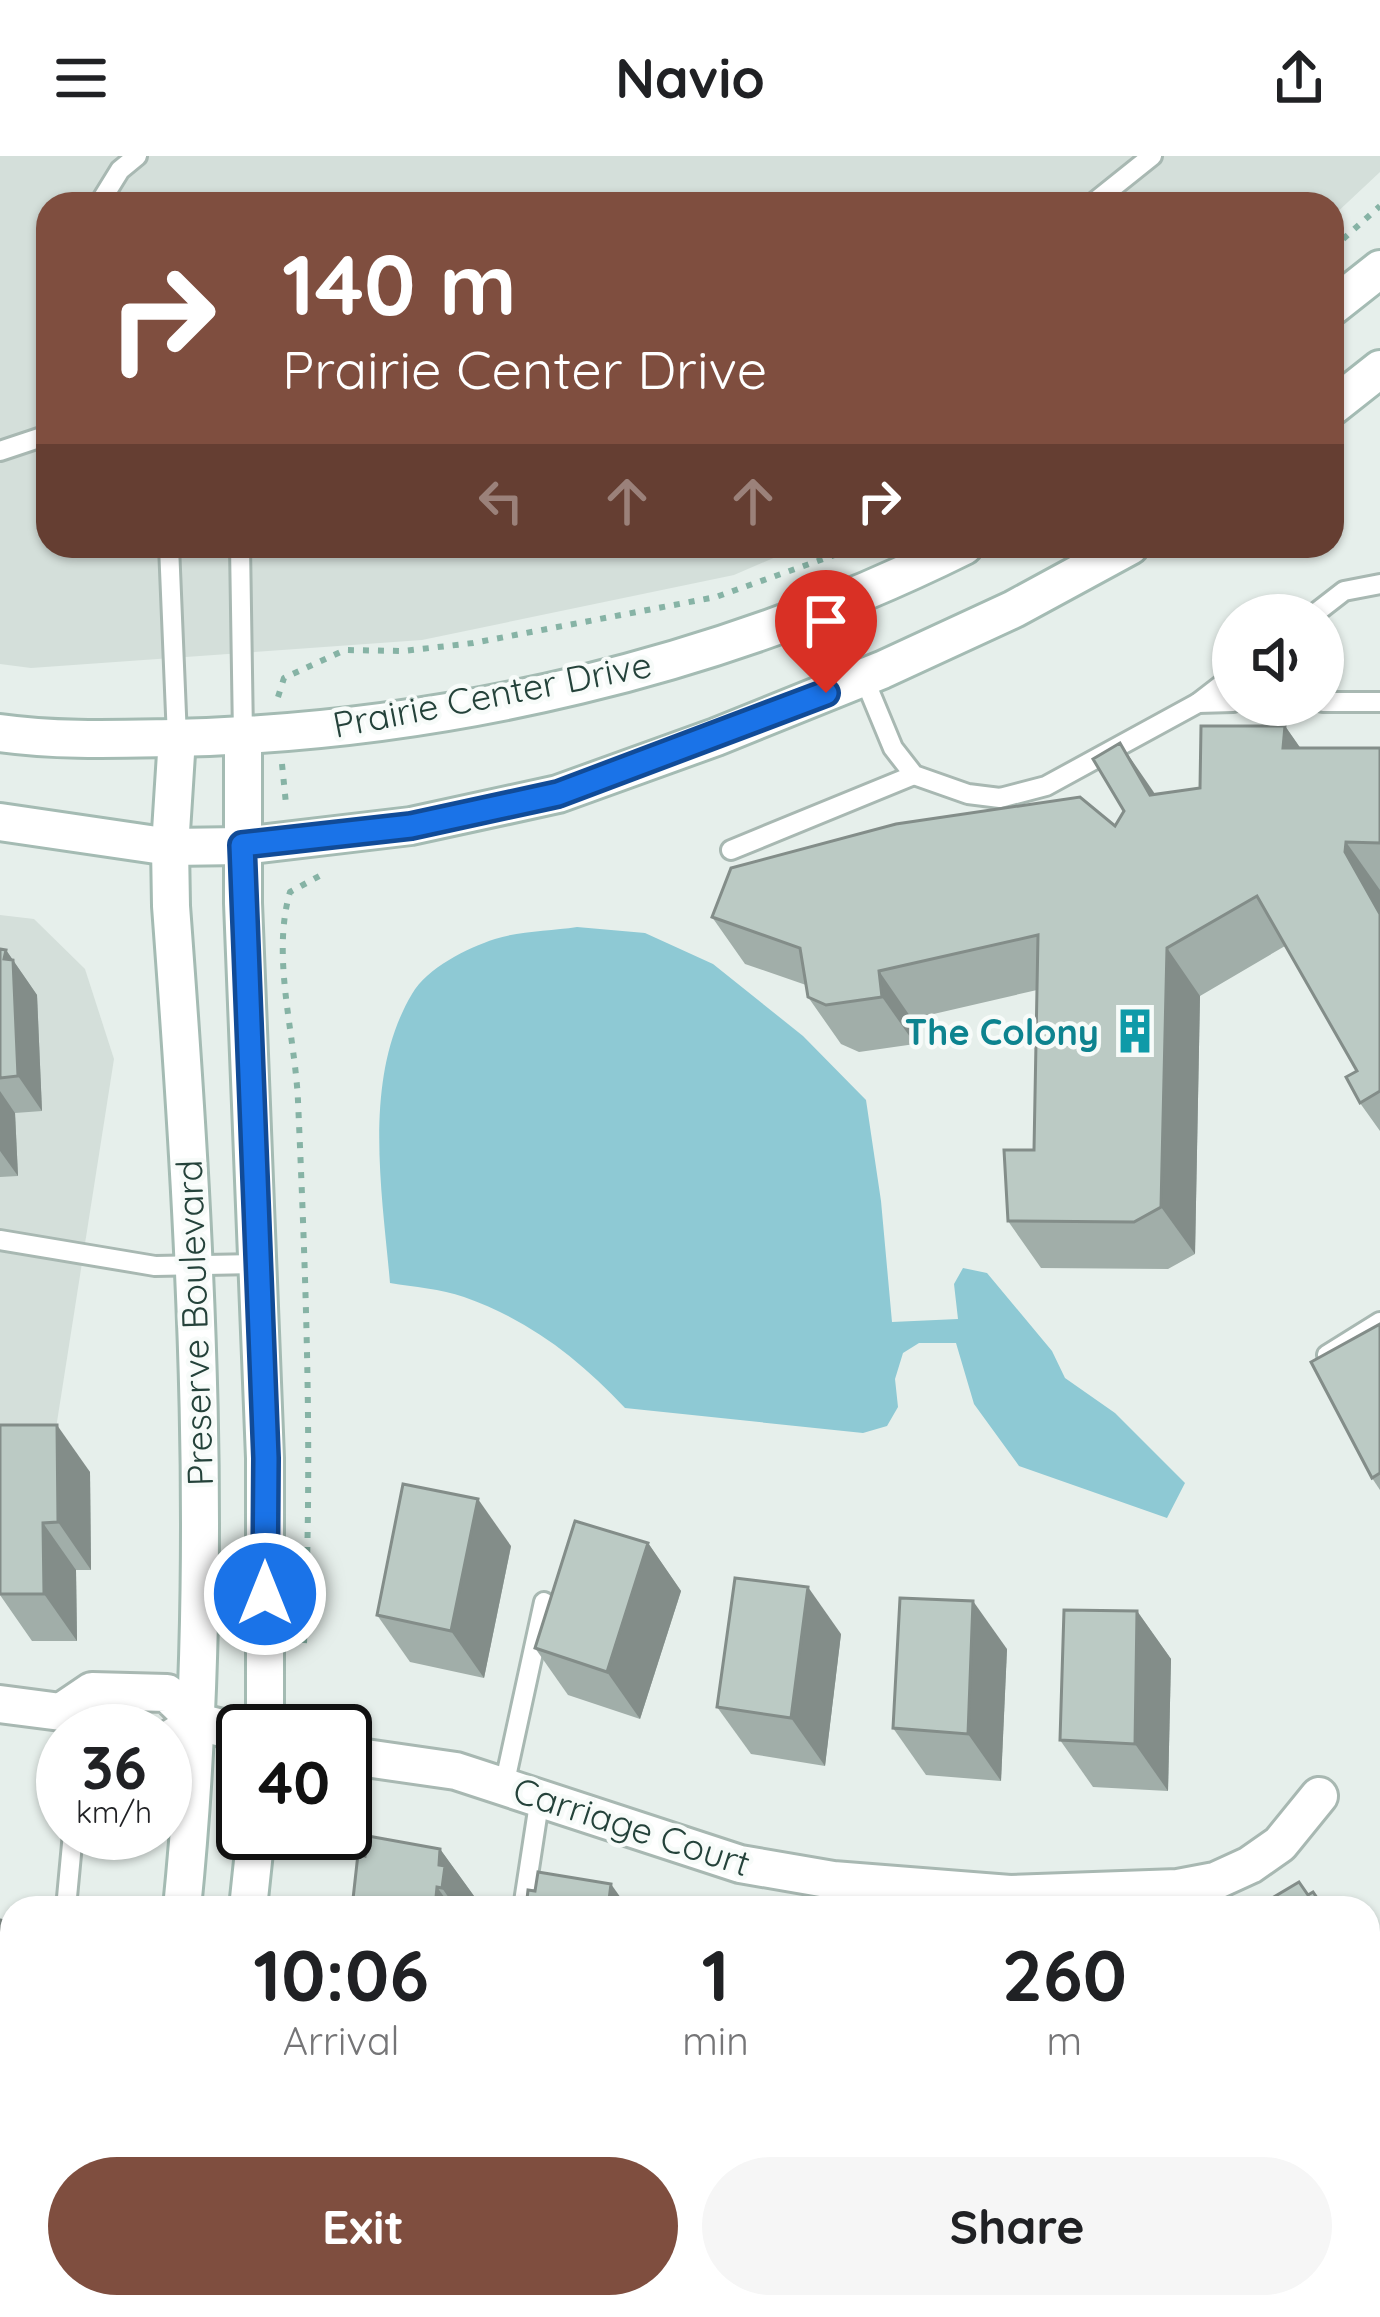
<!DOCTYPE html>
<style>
:root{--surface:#fff;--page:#f6f6f6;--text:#202124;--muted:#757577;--accent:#7f4e3f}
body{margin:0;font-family:Quicksand,sans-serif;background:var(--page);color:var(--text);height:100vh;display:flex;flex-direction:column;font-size:45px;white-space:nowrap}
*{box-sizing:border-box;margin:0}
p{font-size:39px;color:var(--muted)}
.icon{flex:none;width:66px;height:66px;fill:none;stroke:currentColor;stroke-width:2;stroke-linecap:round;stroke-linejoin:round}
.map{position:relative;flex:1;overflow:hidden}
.panel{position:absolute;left:0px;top:1740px;width:1380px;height:423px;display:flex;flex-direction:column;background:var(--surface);border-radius:36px 36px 0 0;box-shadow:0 3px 9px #0004}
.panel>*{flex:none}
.banner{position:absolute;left:36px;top:36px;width:1308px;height:366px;border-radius:36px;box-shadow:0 3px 9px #0004;background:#7f4e3f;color:#fff;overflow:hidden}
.controls{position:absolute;left:1212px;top:438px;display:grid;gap:24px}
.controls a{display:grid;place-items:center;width:132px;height:132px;border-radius:50%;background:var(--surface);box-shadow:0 3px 9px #0004;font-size:60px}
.speed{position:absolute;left:36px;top:1548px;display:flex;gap:24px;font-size:60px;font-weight:700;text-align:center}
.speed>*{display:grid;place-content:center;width:156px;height:156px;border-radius:50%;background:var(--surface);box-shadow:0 3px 9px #0004;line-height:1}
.speed small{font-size:30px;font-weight:400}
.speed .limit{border:6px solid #111;border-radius:18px;background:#fff;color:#111}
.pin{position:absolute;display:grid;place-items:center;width:102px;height:102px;color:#fff;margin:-123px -51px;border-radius:50% 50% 50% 0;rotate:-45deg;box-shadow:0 0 12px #0007}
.pin .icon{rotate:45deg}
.me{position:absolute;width:132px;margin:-66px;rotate:0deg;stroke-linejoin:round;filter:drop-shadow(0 0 9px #0008)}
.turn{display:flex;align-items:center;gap:42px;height:252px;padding:0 48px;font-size:54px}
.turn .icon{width:156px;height:156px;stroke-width:2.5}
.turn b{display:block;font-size:84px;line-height:102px}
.lanes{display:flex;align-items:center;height:114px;padding:0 48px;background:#0003;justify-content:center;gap:60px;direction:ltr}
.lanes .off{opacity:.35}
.eta{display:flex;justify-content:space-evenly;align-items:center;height:204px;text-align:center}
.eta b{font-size:72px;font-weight:700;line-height:84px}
.cta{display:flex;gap:24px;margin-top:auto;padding:24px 48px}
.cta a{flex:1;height:138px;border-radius:72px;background:var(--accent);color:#fff;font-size:48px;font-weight:700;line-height:138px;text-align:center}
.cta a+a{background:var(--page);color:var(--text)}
header{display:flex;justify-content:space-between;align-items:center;height:156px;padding:0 48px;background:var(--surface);font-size:54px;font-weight:700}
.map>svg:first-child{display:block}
.built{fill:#d4dfda}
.water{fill:#8ec9d4}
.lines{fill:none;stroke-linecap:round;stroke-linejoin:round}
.lane-casing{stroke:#a8b8b2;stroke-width:24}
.street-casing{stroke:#a8b8b2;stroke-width:42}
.secondary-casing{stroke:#a4bbb3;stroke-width:42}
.path{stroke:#86b3a5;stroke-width:6;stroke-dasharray:6 9;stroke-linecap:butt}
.lane{stroke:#fff;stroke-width:18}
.street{stroke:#fff;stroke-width:36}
.secondary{stroke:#fff;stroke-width:36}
.wall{fill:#a1aea9}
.shaded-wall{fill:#838d89}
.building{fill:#bbcac4;stroke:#838d89;stroke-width:3}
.route-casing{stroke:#114b97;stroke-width:30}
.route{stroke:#1a73e8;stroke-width:21}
.labels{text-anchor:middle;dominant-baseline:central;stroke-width:9;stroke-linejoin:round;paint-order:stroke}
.street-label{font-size:36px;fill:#24423a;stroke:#f7fbf9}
.culture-label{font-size:36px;font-weight:bold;fill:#0d838f;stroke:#f7fbf9;text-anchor:end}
</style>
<header><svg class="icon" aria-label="menu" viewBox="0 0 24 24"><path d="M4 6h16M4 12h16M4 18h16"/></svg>Navio<svg class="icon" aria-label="share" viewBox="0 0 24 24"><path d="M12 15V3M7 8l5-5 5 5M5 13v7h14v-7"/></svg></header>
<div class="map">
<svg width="1380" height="2161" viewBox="0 0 1380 2161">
<rect width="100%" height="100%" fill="#e6efeb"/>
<g class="built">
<polygon points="0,0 1380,0 1380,16 1332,61 1332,48 48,48 48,390 801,390 734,419 422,484 31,512 0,508"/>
<polygon points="0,759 34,763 85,813 114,903 54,1285 0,1275"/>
</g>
<path class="water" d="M577 771 645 777 713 808 803 880 866 944 881 1045 892 1166 958 1163 954 1128 963 1112 987 1117 1052 1195 1065 1222 1115 1257 1185 1327 1167 1362 1019 1310 974 1248 956 1187H919L903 1197 895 1223 898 1251 887 1270 863 1277 625 1252C578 1202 529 1164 464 1141 441 1133 414 1131 390 1127 382 1034 362 922 412 838 427 812 467 792 495 783 520 775 551 775 577 771Z"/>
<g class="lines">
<g class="lane-casing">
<g id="lane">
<polyline points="99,48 120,14 137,0"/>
<polyline points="1092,48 1152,0"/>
<polyline points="0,295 48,279"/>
<polyline points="169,390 177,582"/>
<polyline points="240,390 243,579"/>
<polyline points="1313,459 1344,435 1380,428"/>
<polyline points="864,522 893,592 914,619 968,638 1000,642 1046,630 1198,547 1233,546"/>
<polyline points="1323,546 1380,546"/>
<polyline points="1198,547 1233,520"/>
<polyline points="731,694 914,619"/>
<polyline points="0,1084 155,1110 259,1108"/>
<polyline points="1327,1199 1380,1166"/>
<polyline points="504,1630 544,1446"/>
<polyline points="66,1752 73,1677"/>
<polyline points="523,1752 540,1641"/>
<polyline points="0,2153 14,2155"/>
<polyline points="619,2161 621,2151"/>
</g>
</g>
<g class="street-casing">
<g id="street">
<polyline points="0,1548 61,1556 92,1535 167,1537 197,1566 243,1577"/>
<polyline points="165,1586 197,1566"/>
<polyline points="345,1599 456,1615 740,1708 833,1724 1010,1738 1178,1732 1215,1725 1250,1709 1280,1688 1319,1640"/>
</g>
</g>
<g class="secondary-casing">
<g id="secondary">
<polyline points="1332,151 1380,113"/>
<polyline points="1332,251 1380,213"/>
<path d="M0 577C57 585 115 583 173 582 444 576 720 511 964 390"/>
<polyline points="243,579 243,747 265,1302 265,1575"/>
<path d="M177 582 170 691 171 750C196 1084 216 1418 182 1752"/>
<polyline points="0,666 170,691 242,690 411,670 558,638 716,581 882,514 1014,453 1130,390"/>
<polyline points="248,1752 256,1677"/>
<polyline points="115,2161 117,2151"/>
<polyline points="181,2161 183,2151"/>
</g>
</g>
<g class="path">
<polyline points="1332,93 1380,50"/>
<polyline points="278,541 284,522 345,494 404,495 473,487 716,441 860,390"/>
<polyline points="282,608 286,648"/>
<path d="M304 1487C313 1306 306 1126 298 945 295 878 271 801 290 736L323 718"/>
</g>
<use href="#lane" class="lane"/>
<use href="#street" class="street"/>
<use href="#secondary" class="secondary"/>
</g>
<g class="wall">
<polygon points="1285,570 1300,592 1380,592 1380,975 1360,947 1357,915 1285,790 1200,840 1195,1098 1168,1113 1041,1112 1008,1065 1034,994 1037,834 912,863 915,888 859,896 841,888 808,841 806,829 745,808 712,761 1115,670 1155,638 1200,632"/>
<polygon points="0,793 6,794 37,839 42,955 15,957 18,1020 0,1021"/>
<polygon points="1380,1168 1380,1334 1372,1322"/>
<polygon points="0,1269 90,1316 91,1414 76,1414 77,1485 32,1485 0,1439"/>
<polygon points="648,1387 681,1435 640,1563 568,1539 535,1492"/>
<polygon points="511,1390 484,1522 410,1506 377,1459"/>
<polygon points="1137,1455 1171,1503 1168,1635 1093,1631 1060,1584"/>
<polygon points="841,1478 825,1610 751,1598 717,1551"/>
<polygon points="1007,1493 1001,1625 926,1619 893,1572"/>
<polygon points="440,1693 474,1740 473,1749 475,1752 352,1752 365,1700"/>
<polygon points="0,1764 12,1766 12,1916 2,1914 0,1911"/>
<polygon points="1368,1824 1380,1841 1380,1908 1368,1915"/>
<polygon points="0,1961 12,1975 12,2066 0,2064"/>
<polygon points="1368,2043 1373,2051 1380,2073 1380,2136 1368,2140"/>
<polygon points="276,2151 390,2161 283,2161"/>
</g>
<g class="shaded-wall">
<polygon points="1285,570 1318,617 1283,592"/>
<polygon points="1120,587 1153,635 1184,686 1150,639"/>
<polygon points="1346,686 1380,734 1380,758 1345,696"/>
<polygon points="1167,792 1200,840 1195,1098 1161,1051"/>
<polygon points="6,794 37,839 42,955 18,920 4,803"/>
<polygon points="879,815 912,863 915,888 882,841"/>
<polygon points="0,935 15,957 18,1020 0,995"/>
<polygon points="57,1269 90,1316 91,1414 58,1366"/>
<polygon points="478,1343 511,1390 484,1522 451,1475"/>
<polygon points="43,1367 76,1414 77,1485 44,1438"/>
<polygon points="648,1387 681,1435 640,1563 607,1516"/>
<polygon points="808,1431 841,1478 825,1610 791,1562"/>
<polygon points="973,1445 1007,1493 1001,1625 968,1578"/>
<polygon points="1137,1455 1171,1503 1168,1635 1135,1588"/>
<polygon points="440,1693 474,1740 473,1749 475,1752 456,1752 442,1732 439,1709"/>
<polygon points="611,1728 628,1752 614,1752 609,1744"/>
<polygon points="437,1731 452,1752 435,1752"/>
<polygon points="2,1961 12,1975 12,2048 0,2031 0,1975"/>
<polygon points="1368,2043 1373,2051 1380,2073 1380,2096 1368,2057"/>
<polygon points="351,2151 392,2151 390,2161 350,2161"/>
<polygon points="528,2151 569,2151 567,2161 527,2161"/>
<polygon points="706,2151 747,2151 746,2161 704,2161"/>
</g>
<g class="building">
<polygon points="1201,570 1285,570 1283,592 1380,592 1380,687 1346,686 1345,696 1380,758 1380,935 1360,947 1346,921 1357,915 1257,740 1167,792 1161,1051 1134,1066 1008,1065 1004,994 1034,994 1038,779 879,815 882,841 826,849 808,841 800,792 712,761 731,712 896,668 1080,641 1115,670 1124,655 1093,603 1120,587 1150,639 1200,632"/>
<polygon points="0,793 6,794 4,803 13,804 18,920 0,922"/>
<polygon points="1380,1168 1380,1317 1372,1322 1311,1206"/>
<polygon points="0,1269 57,1269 58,1366 43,1367 44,1438 0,1438"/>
<polygon points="403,1328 478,1343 451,1475 377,1459"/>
<polygon points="575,1365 648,1387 607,1516 535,1492"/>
<polygon points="735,1422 808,1431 791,1562 717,1551"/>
<polygon points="900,1442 973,1445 968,1578 893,1572"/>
<polygon points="1064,1454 1137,1455 1135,1588 1060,1584"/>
<polygon points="368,1680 440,1693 439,1709 445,1710 442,1732 437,1731 435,1752 352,1752 358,1698 365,1700"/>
<polygon points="538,1716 611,1728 609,1744 615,1745 614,1752 526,1752 528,1734 535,1735"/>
<polygon points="1299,1726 1308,1739 1313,1736 1324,1752 1255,1752"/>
<polygon points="0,1764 12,1766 12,1893 0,1891"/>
<polygon points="1368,2057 1380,2096 1380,2113 1368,2117"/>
<polygon points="279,2151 351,2151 350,2161 330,2161"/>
<polygon points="453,2151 528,2151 527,2161 451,2161"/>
<polygon points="630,2151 706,2151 704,2161 629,2161"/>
<polygon points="837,2151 914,2151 917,2153 913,2161 832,2161"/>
</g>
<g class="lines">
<g class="route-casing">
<polyline id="route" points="265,1438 266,1302 242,689 411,670 558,638 826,537"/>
</g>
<use href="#route" class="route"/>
</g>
<defs>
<g id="building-bare" transform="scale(3.6)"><path d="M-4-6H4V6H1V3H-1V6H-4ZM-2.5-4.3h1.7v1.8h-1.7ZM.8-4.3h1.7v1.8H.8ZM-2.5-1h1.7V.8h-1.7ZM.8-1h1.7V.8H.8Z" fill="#0f9aa8" stroke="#f7fbf9" stroke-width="2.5" paint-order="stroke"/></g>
</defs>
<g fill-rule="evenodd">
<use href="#building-bare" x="1135" y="875"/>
</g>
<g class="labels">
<g class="street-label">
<text transform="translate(492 538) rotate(-11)">Prairie Center Drive</text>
<text transform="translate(194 1167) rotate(-92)">Preserve Boulevard</text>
<text transform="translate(632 1670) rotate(18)">Carriage Court</text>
</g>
<g class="culture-label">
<text x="1099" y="875">The Colony</text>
</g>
</g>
</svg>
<div class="controls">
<a><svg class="icon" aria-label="sound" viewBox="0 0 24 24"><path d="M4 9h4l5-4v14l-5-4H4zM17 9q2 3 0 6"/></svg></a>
</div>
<div class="speed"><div>36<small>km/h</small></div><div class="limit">40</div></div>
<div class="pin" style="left:826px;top:537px;background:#d93025"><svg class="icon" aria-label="arrive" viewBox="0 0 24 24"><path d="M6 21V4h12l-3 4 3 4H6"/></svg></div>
<svg class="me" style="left:265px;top:1438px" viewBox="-20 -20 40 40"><circle r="17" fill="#1a73e8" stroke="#fff" stroke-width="3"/><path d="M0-11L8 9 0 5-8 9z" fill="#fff"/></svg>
<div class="banner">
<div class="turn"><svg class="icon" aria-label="right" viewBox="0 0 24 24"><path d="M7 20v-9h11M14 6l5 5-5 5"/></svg><div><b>140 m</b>Prairie Center Drive</div></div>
<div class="lanes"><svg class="icon off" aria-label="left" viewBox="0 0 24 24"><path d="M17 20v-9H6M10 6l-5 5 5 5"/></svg><svg class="icon off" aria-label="ahead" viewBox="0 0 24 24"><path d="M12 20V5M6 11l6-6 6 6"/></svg><svg class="icon off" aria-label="ahead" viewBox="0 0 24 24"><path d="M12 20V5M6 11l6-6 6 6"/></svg><svg class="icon" aria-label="right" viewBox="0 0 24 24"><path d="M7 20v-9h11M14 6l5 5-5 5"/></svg></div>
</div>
<section class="panel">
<div class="eta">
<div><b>10:06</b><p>Arrival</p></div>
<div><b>1</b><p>min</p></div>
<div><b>260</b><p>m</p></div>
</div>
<div class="cta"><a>Exit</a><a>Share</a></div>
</section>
</div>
